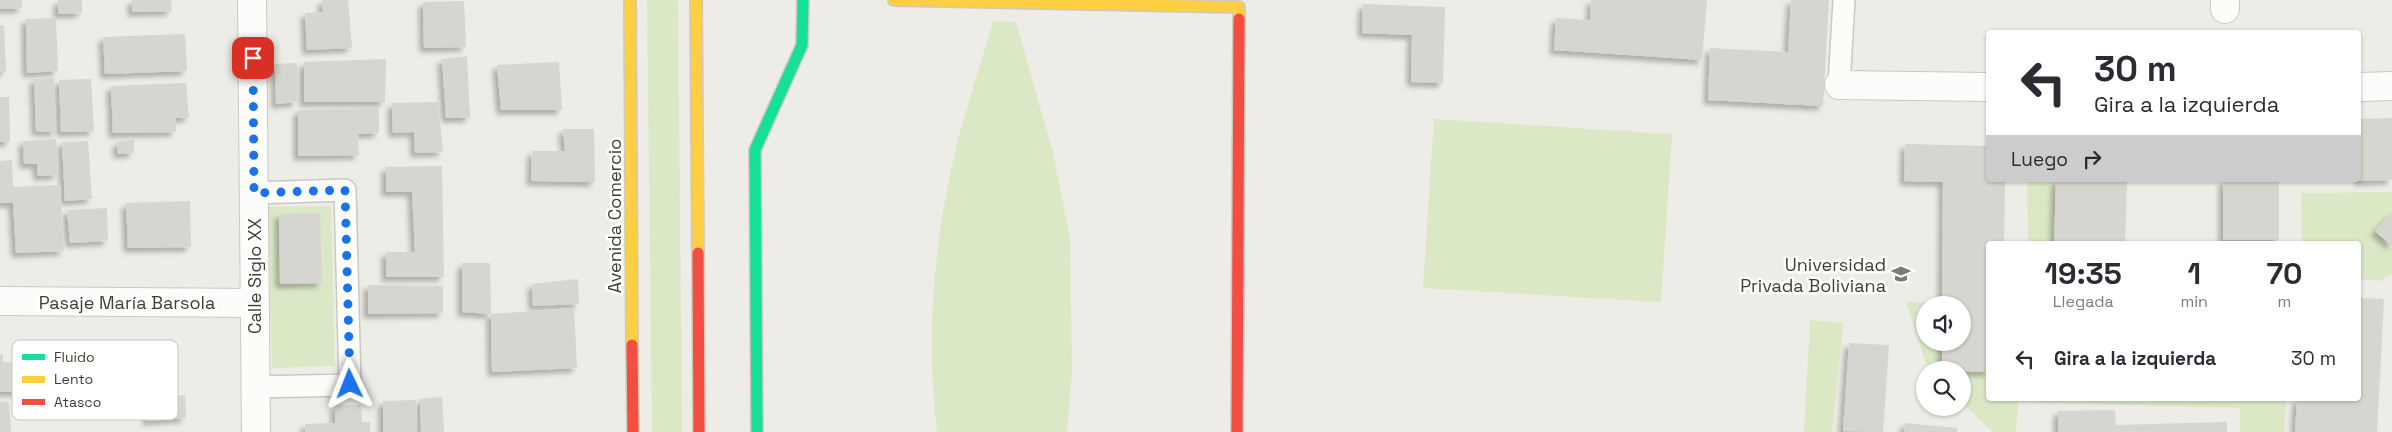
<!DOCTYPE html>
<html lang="es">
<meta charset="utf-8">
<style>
:root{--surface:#fff;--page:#f7f7f7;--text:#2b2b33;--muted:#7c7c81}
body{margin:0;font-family:"Space Grotesk",sans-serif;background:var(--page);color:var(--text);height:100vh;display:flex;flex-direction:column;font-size:19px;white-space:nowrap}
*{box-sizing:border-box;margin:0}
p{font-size:16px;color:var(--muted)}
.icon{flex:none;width:28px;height:28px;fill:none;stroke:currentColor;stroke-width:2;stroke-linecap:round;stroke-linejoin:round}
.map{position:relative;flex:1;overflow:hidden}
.drawer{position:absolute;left:1986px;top:241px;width:375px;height:160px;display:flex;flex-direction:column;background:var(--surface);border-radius:5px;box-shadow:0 1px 4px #0004}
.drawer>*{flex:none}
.hud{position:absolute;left:1986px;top:30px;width:375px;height:152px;border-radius:5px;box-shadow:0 1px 4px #0004;background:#fff;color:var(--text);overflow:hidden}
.fabs{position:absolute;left:1916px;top:296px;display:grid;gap:10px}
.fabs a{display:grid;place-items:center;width:55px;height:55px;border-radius:50%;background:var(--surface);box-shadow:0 1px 4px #0004;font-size:25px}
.pin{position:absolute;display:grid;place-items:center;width:42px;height:42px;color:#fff;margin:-21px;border-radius:10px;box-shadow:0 2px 8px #0006}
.me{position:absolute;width:55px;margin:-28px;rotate:358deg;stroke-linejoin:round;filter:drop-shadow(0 0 4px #0008)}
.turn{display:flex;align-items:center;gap:18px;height:105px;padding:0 25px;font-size:22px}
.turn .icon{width:65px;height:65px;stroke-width:2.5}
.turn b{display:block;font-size:35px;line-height:42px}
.then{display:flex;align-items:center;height:48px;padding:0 25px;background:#0003;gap:10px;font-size:19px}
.eta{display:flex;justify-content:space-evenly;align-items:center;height:85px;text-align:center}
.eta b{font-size:30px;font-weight:700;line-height:35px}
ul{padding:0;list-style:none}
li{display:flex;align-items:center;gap:15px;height:65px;padding:0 25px}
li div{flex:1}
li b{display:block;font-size:19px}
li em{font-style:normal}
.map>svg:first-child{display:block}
.green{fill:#dae8c6}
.building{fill:#d7d5cf;filter:url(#shadow)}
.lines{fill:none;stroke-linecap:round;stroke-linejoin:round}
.lane-casing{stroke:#cac8c2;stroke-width:24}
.street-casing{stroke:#cac8c2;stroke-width:30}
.fast-casing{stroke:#cdc9bd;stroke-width:14}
.slow-casing{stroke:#cdc9bd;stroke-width:14}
.jam-casing{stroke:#cdc9bd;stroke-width:14}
.lane{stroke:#fcfcfb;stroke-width:21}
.street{stroke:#fcfcfb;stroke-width:28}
.fast{stroke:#16e098;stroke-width:11}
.slow{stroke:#ffcf43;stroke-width:11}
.jam{stroke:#f24e42;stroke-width:11}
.route{stroke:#1a73e8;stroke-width:9;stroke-dasharray:0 16.2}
.labels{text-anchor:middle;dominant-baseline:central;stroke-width:5;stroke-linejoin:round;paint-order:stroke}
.street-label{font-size:18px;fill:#423d33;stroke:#fff}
.poi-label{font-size:18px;fill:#423d33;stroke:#fff;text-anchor:end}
.key{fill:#fff;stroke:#c6c5c2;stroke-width:1}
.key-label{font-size:14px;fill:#423d33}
</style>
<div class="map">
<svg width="2392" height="432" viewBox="0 0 2392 432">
<defs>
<filter id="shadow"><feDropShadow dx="-4.5" dy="4.5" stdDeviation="2.5" flood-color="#0004"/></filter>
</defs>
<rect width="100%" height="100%" fill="#eeece6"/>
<g class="green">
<polygon points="647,0 678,0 682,432 652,432"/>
<path d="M993 21 1016 22 1053 153 1070 238 1072 373 1067 432H937C927 346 932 256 951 171 961 121 979 71 993 21Z"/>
<polygon points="1434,119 1672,134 1661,302 1423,288"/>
<polygon points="2027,180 2056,180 2054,244 2014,244 2028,242"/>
<polygon points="2392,192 2392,274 2379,281 2359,279 2359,244 2302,244 2301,193"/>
<polygon points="331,206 335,366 272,368 268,207"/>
<polygon points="1906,302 1942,303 1942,305 1925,305 1925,342 1942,343 1942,370 1928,370"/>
<polygon points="1810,320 1843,323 1832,432 1804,432"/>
<polygon points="1963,372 1989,372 1989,399 2286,399 2284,432 2240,432 2240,408 2018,402 2016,432 1993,432 1963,404"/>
</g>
<g class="building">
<polygon points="0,0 22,0 22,8 0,9"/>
<polygon points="58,0 82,0 82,13 58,14"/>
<polygon points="132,0 171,0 172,11 132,12"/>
<polygon points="322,0 348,0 352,48 307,50 305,13 323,12"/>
<polygon points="1591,0 1707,0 1702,60 1554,50 1556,18 1590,20"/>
<polygon points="1791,0 1829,0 1823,106 1708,100 1710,48 1788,52"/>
<polygon points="464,1 466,47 424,48 423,2"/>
<polygon points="1363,4 1445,7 1443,83 1411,82 1412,35 1362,33"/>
<polygon points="56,18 58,71 27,73 26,19"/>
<polygon points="0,25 4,25 6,72 0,72"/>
<polygon points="185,34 187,71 105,74 103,37"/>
<polygon points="467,56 470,118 446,118 442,59"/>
<polygon points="386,59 385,102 304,102 304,62"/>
<polygon points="559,62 562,110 501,110 497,65"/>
<polygon points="297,63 297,102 276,104 275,64"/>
<polygon points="54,78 56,132 36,131 34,79"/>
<polygon points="91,79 94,131 61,132 59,80"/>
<polygon points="186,83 189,118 176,118 176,132 113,133 111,86"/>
<polygon points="0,97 9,97 10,142 0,142"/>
<polygon points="438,102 443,152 415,153 414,132 393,133 392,103"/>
<polygon points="379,108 379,133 358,134 359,155 298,156 298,110"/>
<polygon points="2392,118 2392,180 2359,181 2359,119"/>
<polygon points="563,129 594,129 595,182 531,181 532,151 565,151"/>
<polygon points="56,139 58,175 38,176 37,164 24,164 23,141"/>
<polygon points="134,139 134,153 118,154 117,142"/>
<polygon points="88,141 92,199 65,201 62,142"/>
<polygon points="1905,144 1989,146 1989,180 2005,180 2004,244 1989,244 1989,372 1942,370 1942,342 1962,342 1962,305 1942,305 1943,182 1904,181"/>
<polygon points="12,160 13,187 60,185 64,251 16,253 13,203 0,203 0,161"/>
<polygon points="442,166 444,277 386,277 386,252 415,252 412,192 386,192 386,167"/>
<polygon points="2056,180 2127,180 2125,244 2054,244"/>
<rect x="2223" y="180" width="56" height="60"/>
<polygon points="190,201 191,247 128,248 126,203"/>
<polygon points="107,208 108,241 70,243 67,210"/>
<polygon points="2392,212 2392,246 2375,231"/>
<polygon points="320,213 322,283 280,284 279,214"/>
<polygon points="462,263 490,263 491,314 462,312"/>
<polygon points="578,279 579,304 533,306 532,284"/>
<polygon points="368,285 443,286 443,313 368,314"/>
<polygon points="2359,298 2384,299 2377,432 2295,432 2297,399 2359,399"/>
<polygon points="574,308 577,368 492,372 491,314"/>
<polygon points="1849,343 1889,345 1883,432 1843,431"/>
<polygon points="0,354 3,354 3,362 40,363 39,392 0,392"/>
<polygon points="185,395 186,418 147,421 147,397"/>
<polygon points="442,397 444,432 421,432 420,399"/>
<polygon points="416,400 417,432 383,432 383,401"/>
<polygon points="0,402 9,402 11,432 0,432"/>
<polygon points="335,405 361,405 362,422 370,422 370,432 305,432 305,424 335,423"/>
<polygon points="2115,410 2116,425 2227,422 2227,432 2058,432 2058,411"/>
<polygon points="1905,423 1957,428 1957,432 1904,432"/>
</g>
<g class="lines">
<g class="lane-casing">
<g id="lane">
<polyline points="1839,85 1844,0"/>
<polyline points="254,193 345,190 350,385 255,387"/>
</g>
</g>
<g class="street-casing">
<g id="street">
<polyline points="252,0 256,432"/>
<polyline points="2225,9 2225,0"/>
<polyline points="1839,85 1989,87"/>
<polyline points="2359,87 2392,86"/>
<polyline points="0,301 254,303"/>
</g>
</g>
<g class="fast-casing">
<polyline id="fast" points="757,432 755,150 802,45 803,0"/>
</g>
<g class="slow-casing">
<g id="slow">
<polyline points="630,0 632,345"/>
<polyline points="696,0 698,253"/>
<polyline points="894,0 1239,7 1239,19"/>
</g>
</g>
<g class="jam-casing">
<g id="jam">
<polyline points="698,253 699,432"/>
<polyline points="632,345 633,432"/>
<polyline points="1237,432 1239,19"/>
</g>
</g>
<use href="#lane" class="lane"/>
<use href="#street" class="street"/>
<use href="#fast" class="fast"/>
<use href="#slow" class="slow"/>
<use href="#jam" class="jam"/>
</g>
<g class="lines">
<polyline class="route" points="253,58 254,193 345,190 350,384"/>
</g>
<defs>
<g id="university-bare" transform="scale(1.5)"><path d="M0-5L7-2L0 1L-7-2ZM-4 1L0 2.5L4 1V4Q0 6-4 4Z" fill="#7e7a72" stroke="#fff" stroke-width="2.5" paint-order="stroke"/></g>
</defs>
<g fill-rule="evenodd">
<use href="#university-bare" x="1901" y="274"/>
</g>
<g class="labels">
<g class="street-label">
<text transform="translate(614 216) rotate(-90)">Avenida Comercio</text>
<text transform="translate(254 276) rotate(-90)">Calle Siglo XX</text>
<text x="127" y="302">Pasaje María Barsola</text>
</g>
<g class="poi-label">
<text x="1886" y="264">Universidad<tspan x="1886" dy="21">Privada Boliviana</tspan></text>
</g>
</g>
<rect x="12" y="340" width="166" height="80" rx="8" class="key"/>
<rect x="22" y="354" width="23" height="6" fill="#16e098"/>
<rect x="22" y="376" width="23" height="7" fill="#ffcf43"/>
<rect x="22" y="399" width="23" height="6" fill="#f24e42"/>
<g class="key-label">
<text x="54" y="362">Fluido</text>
<text x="54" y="384">Lento</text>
<text x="54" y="407">Atasco</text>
</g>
</svg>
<div class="fabs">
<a><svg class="icon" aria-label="sound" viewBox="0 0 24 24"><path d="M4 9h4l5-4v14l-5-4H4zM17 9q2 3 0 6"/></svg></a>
<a><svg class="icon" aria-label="search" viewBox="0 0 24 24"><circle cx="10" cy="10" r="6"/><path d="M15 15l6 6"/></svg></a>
</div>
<div class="pin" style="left:253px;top:58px;background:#d93025"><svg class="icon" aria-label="arrive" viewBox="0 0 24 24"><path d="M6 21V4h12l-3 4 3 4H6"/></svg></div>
<svg class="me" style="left:350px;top:384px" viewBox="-20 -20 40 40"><path d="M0-17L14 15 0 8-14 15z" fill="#1a73e8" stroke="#fff" stroke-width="4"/></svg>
<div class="hud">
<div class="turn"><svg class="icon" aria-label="left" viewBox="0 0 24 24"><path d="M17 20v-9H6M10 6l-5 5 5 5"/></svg><div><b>30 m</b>Gira a la izquierda</div></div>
<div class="then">Luego<svg class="icon" aria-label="right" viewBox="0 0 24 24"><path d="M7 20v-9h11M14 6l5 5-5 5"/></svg></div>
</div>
<section class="drawer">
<div class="eta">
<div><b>19:35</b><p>Llegada</p></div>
<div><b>1</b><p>min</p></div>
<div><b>70</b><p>m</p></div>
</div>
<ul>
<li><svg class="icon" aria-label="left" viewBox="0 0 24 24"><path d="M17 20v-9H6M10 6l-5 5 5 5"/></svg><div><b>Gira a la izquierda</b></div><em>30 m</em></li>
</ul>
</section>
</div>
